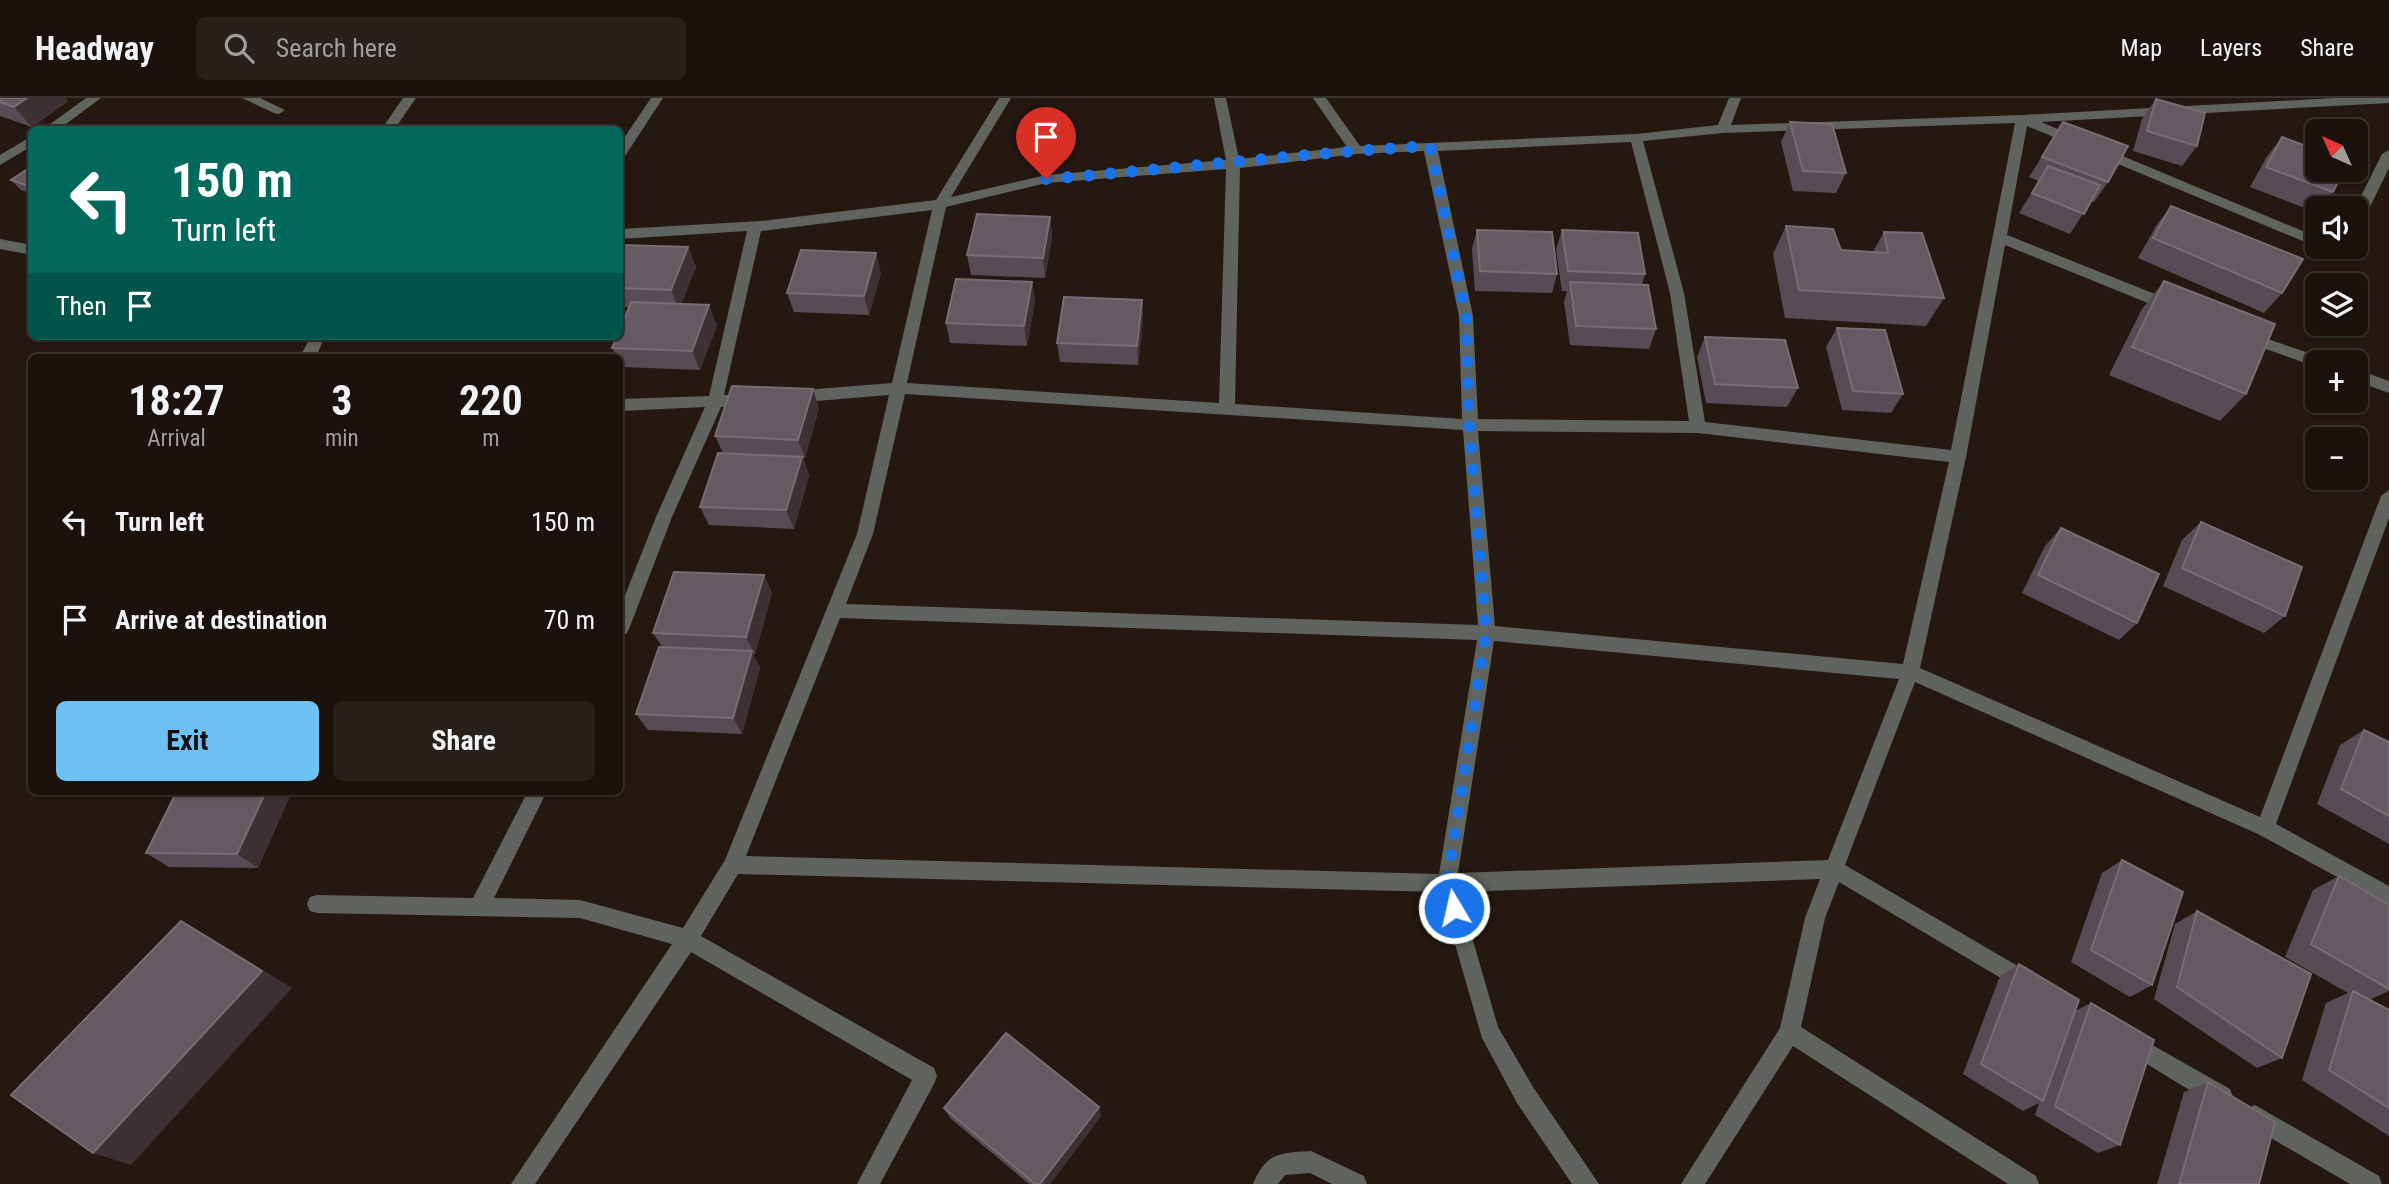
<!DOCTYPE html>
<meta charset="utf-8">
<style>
:root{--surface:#1b120d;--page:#28201b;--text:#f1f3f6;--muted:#a09e9d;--line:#39322e;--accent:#6ec2f3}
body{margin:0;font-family:"Roboto Condensed",sans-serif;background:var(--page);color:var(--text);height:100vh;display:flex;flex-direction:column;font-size:26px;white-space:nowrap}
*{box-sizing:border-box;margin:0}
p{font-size:23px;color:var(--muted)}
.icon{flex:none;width:38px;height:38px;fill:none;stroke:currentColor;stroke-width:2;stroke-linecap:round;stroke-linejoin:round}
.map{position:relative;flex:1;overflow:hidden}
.side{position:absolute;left:28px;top:256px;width:595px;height:441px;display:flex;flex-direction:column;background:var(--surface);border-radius:10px;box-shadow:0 2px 5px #0004,0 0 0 2px var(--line)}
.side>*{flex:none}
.top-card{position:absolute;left:28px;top:28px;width:595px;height:214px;border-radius:10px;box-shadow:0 2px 5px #0004,0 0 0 2px var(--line);background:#00695c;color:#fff;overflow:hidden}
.needle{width:46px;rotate:315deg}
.tools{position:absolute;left:2305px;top:21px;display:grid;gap:14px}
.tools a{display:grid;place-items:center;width:63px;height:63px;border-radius:10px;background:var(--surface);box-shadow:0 2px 5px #0004,0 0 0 2px var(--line);font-size:35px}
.pin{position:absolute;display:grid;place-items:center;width:60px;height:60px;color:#fff;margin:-72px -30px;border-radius:50% 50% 50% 0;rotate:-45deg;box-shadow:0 0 7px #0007}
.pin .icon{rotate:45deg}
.me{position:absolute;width:77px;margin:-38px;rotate:351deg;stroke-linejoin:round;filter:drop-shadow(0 0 5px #0008)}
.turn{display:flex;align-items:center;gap:24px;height:147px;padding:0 28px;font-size:32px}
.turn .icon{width:91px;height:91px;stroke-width:2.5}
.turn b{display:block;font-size:49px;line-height:60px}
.then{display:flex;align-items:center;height:66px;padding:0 28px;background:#0003;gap:14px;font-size:26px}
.eta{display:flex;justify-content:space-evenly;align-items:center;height:119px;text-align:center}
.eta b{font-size:42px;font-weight:700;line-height:49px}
.action{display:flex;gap:14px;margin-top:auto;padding:14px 28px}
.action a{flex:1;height:80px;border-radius:10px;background:var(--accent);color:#111;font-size:28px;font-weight:700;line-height:80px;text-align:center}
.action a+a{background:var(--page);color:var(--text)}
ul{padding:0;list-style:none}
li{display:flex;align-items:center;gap:21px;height:98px;padding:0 28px}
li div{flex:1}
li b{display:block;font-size:26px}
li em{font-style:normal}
header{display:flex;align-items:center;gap:42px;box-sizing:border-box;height:98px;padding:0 35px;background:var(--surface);border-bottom:2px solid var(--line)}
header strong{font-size:33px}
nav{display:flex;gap:38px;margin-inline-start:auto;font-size:24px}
.search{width:490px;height:63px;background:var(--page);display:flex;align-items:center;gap:18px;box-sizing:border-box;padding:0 24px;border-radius:10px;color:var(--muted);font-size:26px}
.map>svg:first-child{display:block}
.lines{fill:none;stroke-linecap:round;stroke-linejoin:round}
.minor{fill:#60645e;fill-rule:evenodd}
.wall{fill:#574c55}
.shaded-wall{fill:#3d3134}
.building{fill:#655a62;stroke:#776d73;stroke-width:2}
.route{stroke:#1a73e8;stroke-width:12;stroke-dasharray:0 21.6}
</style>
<header>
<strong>Headway</strong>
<div class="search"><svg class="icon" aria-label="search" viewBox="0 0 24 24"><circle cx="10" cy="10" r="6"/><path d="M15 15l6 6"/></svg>Search here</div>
<nav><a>Map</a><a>Layers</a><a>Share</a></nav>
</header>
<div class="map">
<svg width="2389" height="1086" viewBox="0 0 2389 1086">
<rect width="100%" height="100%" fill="#241811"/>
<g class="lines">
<g class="minor">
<polygon points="86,0 101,0 58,32 42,32"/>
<polygon points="242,0 260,0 285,12 279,16 274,15"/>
<polygon points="403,0 416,0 394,32 381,32"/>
<polygon points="651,0 663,0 625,58 620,59 620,46"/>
<path d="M999 0H1011L951 99 1046 77 1226 62 1214 0H1226L1239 61 1347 49 1313 0H1326L1360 48 1636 36 1718 27 1729 0H1741L1731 27 2022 17 2335 0H2389V5L2041 24 2317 139V149L2027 28 2007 137 2175 204 2177 208 2175 212H2165L2005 147 1966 359 1920 570 2260 719 2381 398 2389 392V420L2276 726 2389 788V807L2258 736 1915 584 1845 767 2035 878 2038 885 2035 892 2028 895 2021 892 1839 784 1825 820 1801 929 2036 1078 2039 1086H2008L1793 948 1705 1086H1681L1780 930 1805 820 1820 781 1459 794 1498 929 1533 989 1599 1086H1572L1517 1005 1482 940 1440 794 738 776 701 838 934 970 937 978 934 986 880 1086H857L912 982 691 854 535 1086H511L672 846 580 820 317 815 310 813 307 806 310 799 317 797 473 800 528 693H547L494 800 580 802 683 830 725 762 857 436 889 297 792 305 784 299 792 293 892 285 932 112 761 133 724 297 750 296 758 302 750 308 721 309 672 419 629 531 626 536 620 538V510L656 419 705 309 620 313V301L709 298 747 133 620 141V131L761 123 936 102ZM2015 25 1951 352 1705 324 1684 195 1643 43 1723 35ZM1631 44 1670 195 1689 323 1478 321 1473 218 1438 53ZM1424 53 1459 218 1462 321 1235 306 1240 70 1356 56ZM1226 71 1219 305 907 285 946 109 1046 85ZM905 296 1463 332 1478 527 846 506 873 436ZM1478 333 1698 335 1949 364 1903 566 1495 528ZM840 520 1477 542 1439 776 746 758ZM1494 543 1899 581 1828 762 1458 775Z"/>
<polygon points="32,38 32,48 0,67 0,57"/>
<polygon points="2389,52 2389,70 2363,123 2356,127 2355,110 2382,56"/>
<polygon points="0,141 32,147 32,157 0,151"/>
<polygon points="2322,149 2350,149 2345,157 2340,159"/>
<polygon points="2245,233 2323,260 2326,264 2317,264 2317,269 2240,242 2238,238 2240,234"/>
<polygon points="311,238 325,238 316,259 300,259"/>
<polygon points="2356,271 2389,283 2389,295 2356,283"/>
<polygon points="2131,935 2230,991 2233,999 2230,1007 2222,1010 2214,1007 2124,952 2121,945 2124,938"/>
<polygon points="2255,1007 2379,1078 2382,1086 2350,1086 2247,1026 2244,1018 2247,1010"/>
<path d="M1311 1053 1364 1078 1367 1086H1332L1310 1075 1285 1077 1278 1086H1253C1266 1054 1280 1055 1311 1053Z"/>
</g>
</g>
<g class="wall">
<polygon points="0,0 66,0 68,3 32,29 0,18"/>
<polygon points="2156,1 2197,48 2182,68 2133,53 2142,21"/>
<polygon points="1790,24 1846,75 1836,95 1793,93 1781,44"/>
<polygon points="2063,24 2108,84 2094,104 2091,103 2070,136 2019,115 2039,83 2029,79"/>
<polygon points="2282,39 2333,94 2318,110 2317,110 2315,114 2250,89 2266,60"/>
<polygon points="32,68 32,96 21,92 11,82"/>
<polygon points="2171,108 2282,195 2264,215 2138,160 2156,128"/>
<polygon points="1050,119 1052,139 1045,180 971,177 967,157"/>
<polygon points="1786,128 1841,152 1873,154 1884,134 1944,200 1926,228 1785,220 1773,156"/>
<polygon points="1477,132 1557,176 1552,195 1475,193 1472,151"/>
<polygon points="1562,132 1645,176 1642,186 1656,231 1649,251 1570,247 1564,204 1567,193 1562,193 1556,152"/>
<polygon points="620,147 688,149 696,169 681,206 717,227 700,272 622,269 620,264 620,259 617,259 612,250 629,209 620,209"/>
<polygon points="881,175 869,217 794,214 787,195"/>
<polygon points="2164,183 2246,296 2220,323 2109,277 2142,211"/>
<polygon points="1032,184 1035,204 1027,248 950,245 946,225"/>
<polygon points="1142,202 1143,222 1138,267 1060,264 1057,245"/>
<polygon points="1837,230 1903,296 1891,315 1842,312 1826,249"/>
<polygon points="1705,239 1798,290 1787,309 1706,305 1697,259"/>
<polygon points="819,310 805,360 803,360 809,377 794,431 709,427 700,409 723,355 715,338"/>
<polygon points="2201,424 2285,518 2264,535 2163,488 2182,442"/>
<polygon points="2061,430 2137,525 2119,542 2022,495 2045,448"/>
<polygon points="764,477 772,495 755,556 753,556 760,570 742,636 648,632 636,616 663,550 653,535"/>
<polygon points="2364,632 2389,644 2389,746 2317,706 2340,647"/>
<polygon points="177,693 292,693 258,770 169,769 146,755"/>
<polygon points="2122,762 2152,887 2130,899 2071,864 2102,775"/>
<polygon points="2339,778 2389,807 2389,893 2369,902 2389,912 2389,1038 2302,982 2326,905 2348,895 2285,859 2313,792"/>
<polygon points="2197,813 2282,960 2257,970 2154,901 2175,826"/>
<polygon points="2019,866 2075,913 2091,905 2120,1047 2098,1055 2035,1017 2039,1005 2023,1013 1963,976 2000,878"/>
<polygon points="2208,984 2259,1086 2157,1086 2184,994"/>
<polygon points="1099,1009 1101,1018 1050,1086 1029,1086 950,1020 944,1010"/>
</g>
<g class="shaded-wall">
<polygon points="27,0 66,0 68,3 32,29 14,9"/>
<polygon points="1050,119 1052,139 1045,180 1043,160"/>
<polygon points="688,149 696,169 679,212 671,192"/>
<polygon points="876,155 881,175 869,217 864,198"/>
<polygon points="1032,184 1035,204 1027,248 1024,228"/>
<polygon points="1142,202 1143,222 1138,267 1137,248"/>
<polygon points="709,207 717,227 700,272 692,253"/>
<polygon points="813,291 819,310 805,360 798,342"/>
<polygon points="802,359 809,377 794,431 786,412"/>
<polygon points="764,477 772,495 755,556 746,539"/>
<polygon points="752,553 760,570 742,636 733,620"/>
<polygon points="266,693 292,693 258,770 237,756"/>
<polygon points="181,823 213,841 292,890 131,1067 93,1055"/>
<polygon points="1099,1009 1101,1018 1050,1086 1040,1086"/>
</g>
<g class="building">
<polygon points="0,0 27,0 14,9 0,4"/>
<polygon points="2156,1 2205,15 2197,48 2147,33"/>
<polygon points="1790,24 1832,26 1846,75 1803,73"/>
<polygon points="2063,24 2128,48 2108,84 2042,59"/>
<polygon points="2282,39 2317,52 2317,72 2344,72 2333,94 2266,69"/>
<polygon points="32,68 32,89 11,82"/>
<polygon points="2048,68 2100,87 2084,116 2032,95"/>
<polygon points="2171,108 2303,161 2282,195 2153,140"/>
<polygon points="977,116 1050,119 1043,160 967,157"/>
<polygon points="1786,128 1833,131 1841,152 1888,155 1884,134 1922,135 1944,200 1799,192"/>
<polygon points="1477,132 1552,134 1557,176 1480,173"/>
<polygon points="1562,132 1638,135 1645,176 1568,173"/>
<polygon points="620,147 688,149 671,192 620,190"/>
<polygon points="801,152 876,155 864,198 787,195"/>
<polygon points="956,181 1032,184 1024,228 946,225"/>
<polygon points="2164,183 2275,226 2246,296 2132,249"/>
<polygon points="1570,184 1648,187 1656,231 1576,228"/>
<polygon points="1064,199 1142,202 1137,248 1057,245"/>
<polygon points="631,204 709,207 692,253 612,250 617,238 620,238 620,232"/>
<polygon points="1837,230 1885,232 1903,296 1853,293"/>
<polygon points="1705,239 1785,242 1798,290 1715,286"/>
<polygon points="732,288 813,291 798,342 715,338"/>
<polygon points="718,355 802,359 786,412 700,409"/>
<polygon points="2201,424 2302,469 2285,518 2182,470"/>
<polygon points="2061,430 2159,476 2137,525 2038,477"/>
<polygon points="674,474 764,477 746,539 653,535"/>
<polygon points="659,549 752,553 733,620 636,616"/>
<polygon points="2364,632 2389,644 2389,718 2341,691"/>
<polygon points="177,693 266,693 237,756 146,755"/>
<polygon points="2122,762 2183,794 2152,887 2091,852"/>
<polygon points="2339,778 2389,807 2389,891 2311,846"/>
<polygon points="2197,813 2311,876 2282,960 2177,889"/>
<polygon points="181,823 262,873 93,1055 11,997"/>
<polygon points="2019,866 2079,902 2043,1003 1981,966"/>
<polygon points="2353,893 2389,912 2389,1010 2329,972"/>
<polygon points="2091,905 2154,942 2120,1047 2055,1008"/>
<polygon points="1006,935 1099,1009 1040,1086 1035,1086 944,1010"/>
<polygon points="2208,984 2275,1024 2259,1086 2179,1086"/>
</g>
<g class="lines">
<path class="route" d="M1046 81C1174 71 1302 55 1430 48L1466 218 1469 327 1486 535 1447 785 1454 810"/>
</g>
</svg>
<div class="tools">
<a><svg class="needle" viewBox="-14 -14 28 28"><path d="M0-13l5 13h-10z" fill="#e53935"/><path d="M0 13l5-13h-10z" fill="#a09e9d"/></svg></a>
<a><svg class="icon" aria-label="sound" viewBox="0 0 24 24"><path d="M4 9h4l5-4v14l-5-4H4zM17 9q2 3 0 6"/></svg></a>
<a><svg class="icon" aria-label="layers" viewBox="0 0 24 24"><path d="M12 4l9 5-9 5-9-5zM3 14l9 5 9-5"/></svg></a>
<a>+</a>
<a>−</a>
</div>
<div class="pin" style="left:1046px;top:81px;background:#d93025"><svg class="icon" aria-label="arrive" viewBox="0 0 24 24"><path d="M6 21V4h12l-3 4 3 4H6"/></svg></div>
<svg class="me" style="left:1454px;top:810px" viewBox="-20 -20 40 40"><circle r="17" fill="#1a73e8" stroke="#fff" stroke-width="3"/><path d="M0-11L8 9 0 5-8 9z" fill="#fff"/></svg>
<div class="top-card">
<div class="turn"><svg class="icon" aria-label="left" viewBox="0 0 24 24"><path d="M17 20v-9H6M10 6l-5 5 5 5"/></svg><div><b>150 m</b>Turn left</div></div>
<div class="then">Then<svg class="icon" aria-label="arrive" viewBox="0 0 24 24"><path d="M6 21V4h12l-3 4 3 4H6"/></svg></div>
</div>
<section class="side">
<div class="eta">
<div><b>18:27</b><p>Arrival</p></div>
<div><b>3</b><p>min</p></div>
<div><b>220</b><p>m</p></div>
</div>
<ul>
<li><svg class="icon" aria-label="left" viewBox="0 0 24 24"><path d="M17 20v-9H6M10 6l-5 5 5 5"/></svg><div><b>Turn left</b></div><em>150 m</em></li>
<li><svg class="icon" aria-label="arrive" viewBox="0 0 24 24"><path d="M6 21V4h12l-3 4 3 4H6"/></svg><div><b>Arrive at destination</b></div><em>70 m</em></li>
</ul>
<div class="action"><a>Exit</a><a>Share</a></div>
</section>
</div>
